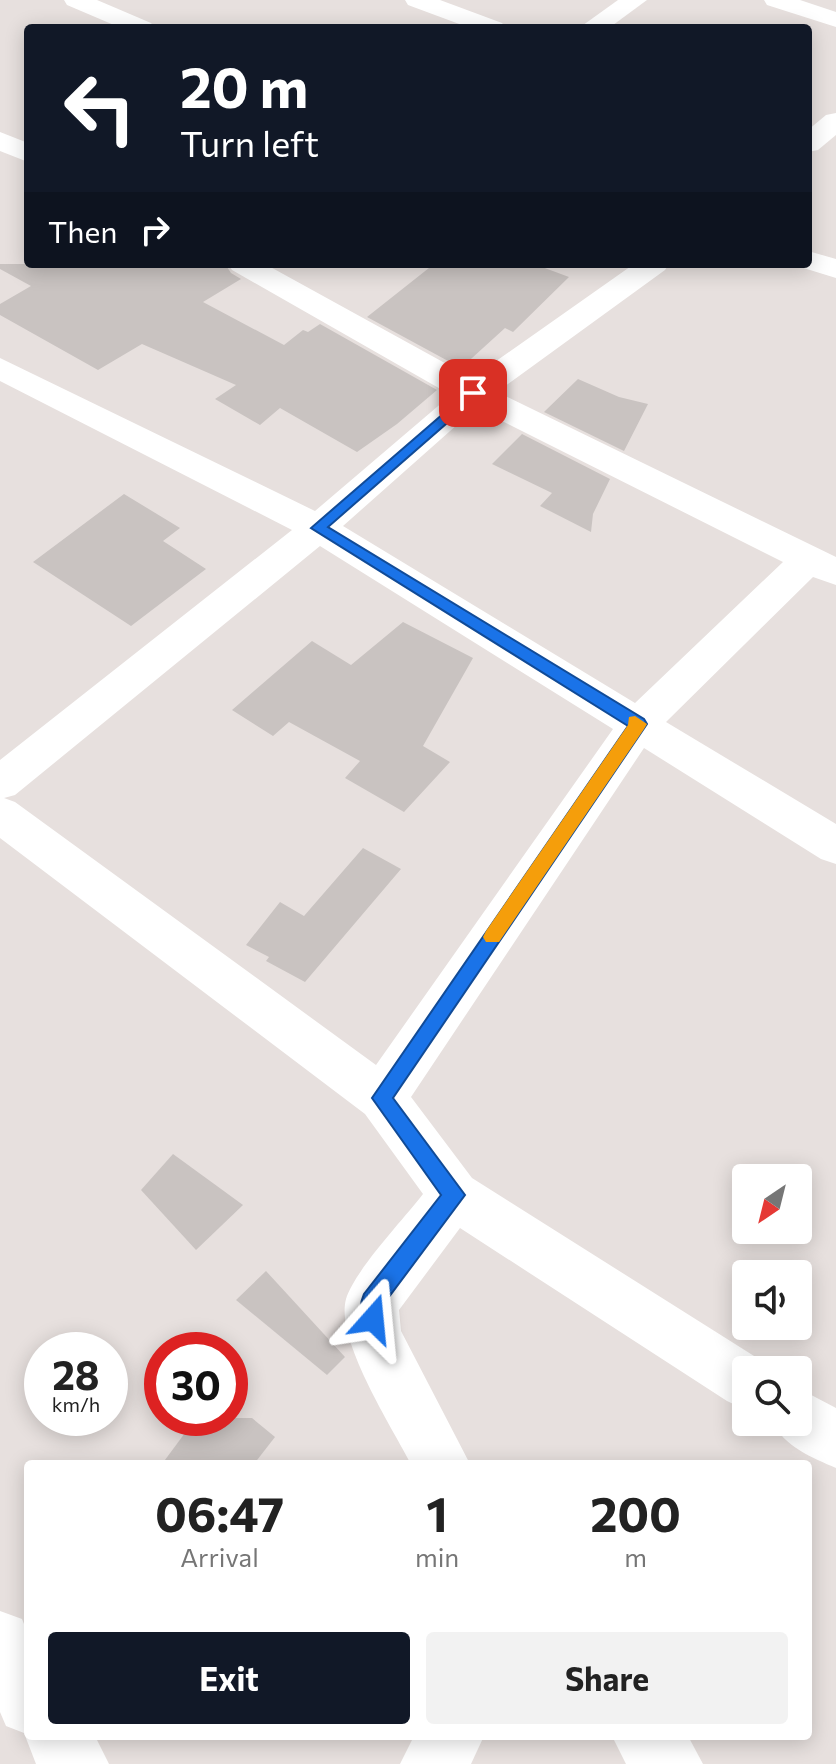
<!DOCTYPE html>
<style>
:root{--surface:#fff;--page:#f2f2f2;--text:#222;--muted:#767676;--accent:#111827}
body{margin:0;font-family:Commissioner,sans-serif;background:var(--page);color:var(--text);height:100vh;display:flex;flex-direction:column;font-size:30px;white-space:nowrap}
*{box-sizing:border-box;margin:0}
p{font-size:26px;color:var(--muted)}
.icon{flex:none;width:44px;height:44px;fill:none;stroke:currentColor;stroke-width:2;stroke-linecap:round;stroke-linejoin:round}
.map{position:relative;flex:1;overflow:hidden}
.panel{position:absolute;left:24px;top:1460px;width:788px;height:280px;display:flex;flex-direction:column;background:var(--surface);border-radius:8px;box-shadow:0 4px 20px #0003}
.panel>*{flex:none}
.guide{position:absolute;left:24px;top:24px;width:788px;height:244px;border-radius:8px;box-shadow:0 4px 20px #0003;background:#111827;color:#fff;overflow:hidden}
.needle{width:52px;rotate:215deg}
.buttons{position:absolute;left:732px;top:1164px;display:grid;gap:16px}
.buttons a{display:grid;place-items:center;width:80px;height:80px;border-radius:8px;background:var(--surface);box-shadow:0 4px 20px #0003;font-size:40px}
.speed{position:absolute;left:24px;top:1332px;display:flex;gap:16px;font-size:40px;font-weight:700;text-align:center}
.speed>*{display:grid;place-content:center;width:104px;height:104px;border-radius:50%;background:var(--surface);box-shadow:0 4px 20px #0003;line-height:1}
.speed small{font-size:20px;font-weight:400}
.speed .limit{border:12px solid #d22;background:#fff;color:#111}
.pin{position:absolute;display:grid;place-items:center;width:68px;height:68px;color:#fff;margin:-34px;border-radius:16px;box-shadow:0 4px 12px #0006}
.me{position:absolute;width:88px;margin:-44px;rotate:18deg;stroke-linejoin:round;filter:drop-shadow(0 0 6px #0008)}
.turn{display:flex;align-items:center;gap:28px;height:168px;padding:0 24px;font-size:36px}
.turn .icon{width:104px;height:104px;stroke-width:2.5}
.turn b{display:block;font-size:56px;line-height:68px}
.then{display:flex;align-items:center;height:76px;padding:0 24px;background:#0003;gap:16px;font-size:30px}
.eta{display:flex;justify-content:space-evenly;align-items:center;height:136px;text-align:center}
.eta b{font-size:48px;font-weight:700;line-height:56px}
.primary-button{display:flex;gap:16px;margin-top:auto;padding:16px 24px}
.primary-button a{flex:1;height:92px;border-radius:8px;background:var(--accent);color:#fff;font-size:32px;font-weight:700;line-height:92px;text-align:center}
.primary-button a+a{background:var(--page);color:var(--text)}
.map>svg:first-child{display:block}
.building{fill:#c9c3c1}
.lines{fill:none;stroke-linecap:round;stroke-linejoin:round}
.minor{fill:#fff;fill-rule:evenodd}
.route{fill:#1a73e8;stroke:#114b97;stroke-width:2}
.slow{fill:#f59e0b}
</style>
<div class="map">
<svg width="836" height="1764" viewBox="0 0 836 1764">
<rect width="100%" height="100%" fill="#e7e0de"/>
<g class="building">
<polygon points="0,264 225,264 231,273 241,279 203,302 284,345 303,330 308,332 320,324 437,390 397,424 357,452 280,408 260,425 215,399 236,385 142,344 98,370 0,315 0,304 31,286 0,269"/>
<polygon points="434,264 534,264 569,277 513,332 505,328 461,368 367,317"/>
<polygon points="578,379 619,397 648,404 624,451 544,412"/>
<polygon points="522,434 610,479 593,514 591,532 540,506 552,493 492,464"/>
<polygon points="124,494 180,528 163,541 206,569 131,626 33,562"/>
<polygon points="403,622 473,658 423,746 450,762 404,812 345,778 360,761 289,722 273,736 232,710 312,641 351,665"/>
<polygon points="363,848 401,869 305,982 266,961 269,957 246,945 280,902 304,916"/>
<polygon points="173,1154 243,1205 196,1250 141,1190"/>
<polygon points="266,1271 345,1357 327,1375 236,1300"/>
<polygon points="196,1418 252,1418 275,1437 254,1464 162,1464"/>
</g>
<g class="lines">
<g class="minor">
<polygon points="64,0 97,0 151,23 155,28 121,28 67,5"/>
<polygon points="405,0 440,0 502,23 506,28 470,28 408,5"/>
<polygon points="618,0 647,0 609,28 579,28"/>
<polygon points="764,0 800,0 836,12 836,27 767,5"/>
<polygon points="836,113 836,135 818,150 808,152 808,130 826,115"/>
<polygon points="0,132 28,143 28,162 0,151"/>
<polygon points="808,251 836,259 836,278 797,266 796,264 808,264"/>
<path d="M228 264H265L472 378 634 264H669L665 270 497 392 836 557V585L813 577 666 722 836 824V864L821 859 644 748 411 1097 472 1178 765 1363 769 1370H746V1410L727 1401 460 1228 399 1310 401 1331 470 1464H411C392 1427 335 1339 346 1299 355 1270 403 1220 423 1194L365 1114 0 838V760L292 530 0 381V358L315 511 451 395 232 270ZM476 408 783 562 635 703 343 526ZM320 546 613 729 376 1065 15 802 4 798 15 795Z"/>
<path d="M798 1388 836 1408V1468C813 1458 783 1446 773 1422H798Z"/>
<polygon points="0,1611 22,1619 28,1634 28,1736 95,1736 109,1764 36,1764 24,1733 6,1726 0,1712"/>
<polygon points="414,1736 484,1736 471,1764 400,1764"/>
<polygon points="612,1736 688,1736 703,1764 626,1764"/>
</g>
</g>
<path class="route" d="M473 388 480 393 478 396 328 527 644 719 647 724 393 1098 465 1195 383 1305 380 1326 373 1330 365 1326C360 1316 359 1305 364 1294L441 1195 372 1098 628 726 311 528Z"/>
<polygon class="slow" points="635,716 647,724 644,729 499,942 486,942 483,937 486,931 628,725 629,717"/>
</svg>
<div class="buttons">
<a><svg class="needle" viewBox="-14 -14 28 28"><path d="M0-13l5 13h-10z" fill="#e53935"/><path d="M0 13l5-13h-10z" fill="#767676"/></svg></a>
<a><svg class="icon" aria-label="sound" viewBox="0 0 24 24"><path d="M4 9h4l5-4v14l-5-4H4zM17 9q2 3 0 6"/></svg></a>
<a><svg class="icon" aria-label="search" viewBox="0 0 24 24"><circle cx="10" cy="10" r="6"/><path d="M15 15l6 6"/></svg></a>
</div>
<div class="speed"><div>28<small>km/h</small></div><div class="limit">30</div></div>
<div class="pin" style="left:473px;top:393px;background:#d93025"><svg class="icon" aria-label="arrive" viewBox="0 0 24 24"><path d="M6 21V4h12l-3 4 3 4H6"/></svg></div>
<svg class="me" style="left:373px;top:1319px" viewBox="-20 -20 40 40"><path d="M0-17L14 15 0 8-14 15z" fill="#1a73e8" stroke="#fff" stroke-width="4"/></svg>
<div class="guide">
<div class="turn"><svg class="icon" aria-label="left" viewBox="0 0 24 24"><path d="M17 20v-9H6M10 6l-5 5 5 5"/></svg><div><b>20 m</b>Turn left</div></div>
<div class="then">Then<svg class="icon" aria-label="right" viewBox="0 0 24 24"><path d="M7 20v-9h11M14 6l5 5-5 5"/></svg></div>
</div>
<section class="panel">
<div class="eta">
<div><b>06:47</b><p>Arrival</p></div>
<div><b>1</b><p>min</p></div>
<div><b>200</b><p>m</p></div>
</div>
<div class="primary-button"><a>Exit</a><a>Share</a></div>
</section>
</div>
